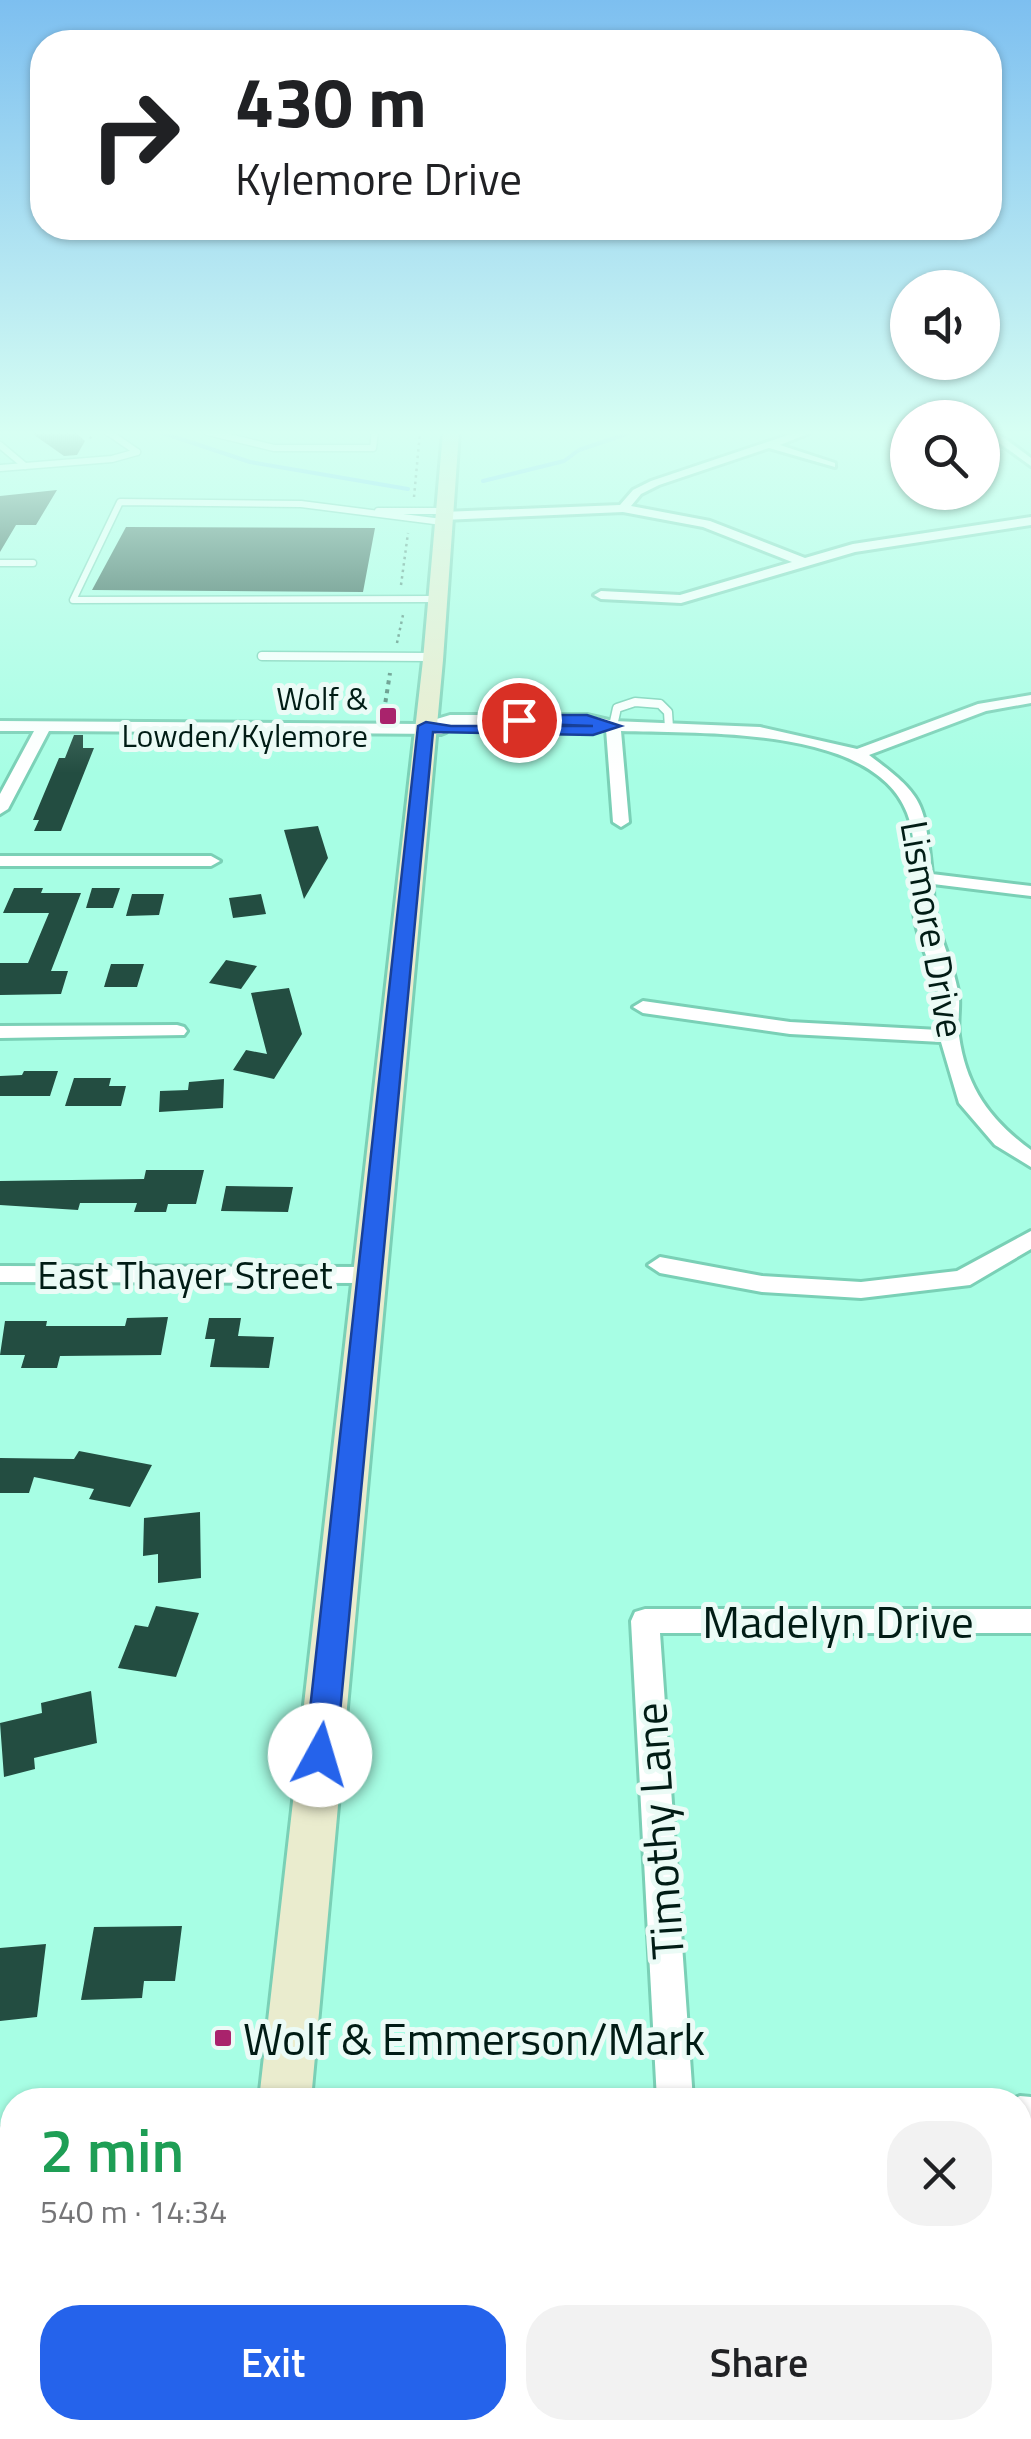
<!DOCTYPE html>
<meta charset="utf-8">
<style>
:root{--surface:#fff;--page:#f2f2f2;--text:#202124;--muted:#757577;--accent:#2563eb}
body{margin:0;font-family:"Titillium Web",sans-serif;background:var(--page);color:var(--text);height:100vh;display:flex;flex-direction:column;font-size:38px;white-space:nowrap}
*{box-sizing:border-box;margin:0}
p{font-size:32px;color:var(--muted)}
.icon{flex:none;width:55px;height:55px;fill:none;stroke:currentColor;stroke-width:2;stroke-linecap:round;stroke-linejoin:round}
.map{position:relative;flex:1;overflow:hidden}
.panel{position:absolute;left:0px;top:2088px;width:1032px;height:352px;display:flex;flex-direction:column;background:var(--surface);border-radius:40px 40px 0 0;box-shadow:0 2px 8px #0004}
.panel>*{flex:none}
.hud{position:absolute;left:30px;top:30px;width:972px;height:210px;border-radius:40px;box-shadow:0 2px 8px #0004;background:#fff;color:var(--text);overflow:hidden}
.tools{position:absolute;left:890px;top:270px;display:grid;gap:20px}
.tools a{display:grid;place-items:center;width:110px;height:110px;border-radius:50%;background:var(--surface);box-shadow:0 2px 8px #0004;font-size:50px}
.pin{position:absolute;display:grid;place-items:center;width:85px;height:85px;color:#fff;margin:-42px;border:5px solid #fff;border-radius:50%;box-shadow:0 2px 10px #0007}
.me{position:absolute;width:110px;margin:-55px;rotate:6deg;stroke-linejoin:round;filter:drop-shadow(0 0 8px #0008)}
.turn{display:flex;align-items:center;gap:35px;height:210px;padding:0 40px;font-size:45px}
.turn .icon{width:130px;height:130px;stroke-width:2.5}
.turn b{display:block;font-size:70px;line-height:85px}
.round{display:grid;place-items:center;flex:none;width:105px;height:105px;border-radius:40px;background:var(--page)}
.summary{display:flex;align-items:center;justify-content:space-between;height:170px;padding:0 40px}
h1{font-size:60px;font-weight:600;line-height:75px;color:#1e9e55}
.primary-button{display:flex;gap:20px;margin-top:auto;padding:20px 40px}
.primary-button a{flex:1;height:115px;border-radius:40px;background:var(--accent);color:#fff;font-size:40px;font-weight:600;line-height:115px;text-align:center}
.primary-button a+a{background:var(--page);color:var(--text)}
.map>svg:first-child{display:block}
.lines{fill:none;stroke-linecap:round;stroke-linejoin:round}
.stream{stroke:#7ccffb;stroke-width:4}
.building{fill:#234d41}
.service-far1-casing{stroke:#7ad0b6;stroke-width:9}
.service-casing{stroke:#7ad0b6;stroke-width:11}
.minor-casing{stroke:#7ad0b6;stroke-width:6}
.secondary-casing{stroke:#7ad0b6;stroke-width:6}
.path-far1{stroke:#4e8575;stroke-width:2.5;stroke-dasharray:2.5 4;stroke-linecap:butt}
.path{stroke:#4e8575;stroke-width:4;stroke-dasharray:4 5;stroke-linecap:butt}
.service-far1{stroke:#fff;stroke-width:6}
.service{stroke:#fff;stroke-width:8}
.minor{fill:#fff;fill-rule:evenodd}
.secondary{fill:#eaecce;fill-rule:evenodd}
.route{fill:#2563eb;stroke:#184099;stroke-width:2.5}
.poi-dot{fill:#a9236c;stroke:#ebfbf6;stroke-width:4}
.labels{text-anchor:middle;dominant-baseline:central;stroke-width:10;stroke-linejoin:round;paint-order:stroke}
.far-poi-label{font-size:32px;fill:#011c15;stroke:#ebfbf6;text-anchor:end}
.street-label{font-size:38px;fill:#011c15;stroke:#ebfbf6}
.near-street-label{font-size:45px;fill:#011c15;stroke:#ebfbf6}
.near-poi-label{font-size:45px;fill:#011c15;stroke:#ebfbf6;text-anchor:start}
</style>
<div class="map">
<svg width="1031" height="2439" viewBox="0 0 1031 2439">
<rect width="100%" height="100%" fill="#a7fee4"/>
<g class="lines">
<g class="stream">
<polyline points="160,432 250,462 408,489"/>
<polyline points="483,481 564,461 579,450 632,432"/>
</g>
</g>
<g class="building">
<polygon points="30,432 75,432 85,441 77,455 64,456"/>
<polygon points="57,490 36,525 16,525 0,552 0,496"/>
<polygon points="126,527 375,528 363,592 92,590"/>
<polygon points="74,735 83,735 83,748 94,748 61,831 34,831 39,820 33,820 59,758 65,758"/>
<polygon points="318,826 328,858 304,899 284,830"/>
<polygon points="14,888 43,888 41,893 81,893 51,971 68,971 61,994 0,995 0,963 28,963 49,913 3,913"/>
<polygon points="92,888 120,888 113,908 86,908"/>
<polygon points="132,894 164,894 159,915 126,916"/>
<polygon points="261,894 266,914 233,918 229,898"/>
<polygon points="226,960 257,966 241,989 209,983"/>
<polygon points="111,964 144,964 137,987 104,987"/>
<polygon points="289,988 302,1034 274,1079 233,1070 246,1050 267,1054 251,993"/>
<polygon points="24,1071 58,1071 50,1096 0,1096 0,1076 22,1075"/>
<polygon points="74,1078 111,1078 109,1086 126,1086 121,1106 65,1106"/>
<polygon points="224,1079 223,1108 159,1112 160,1091 188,1090 189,1082"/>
<polygon points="146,1170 204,1170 196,1204 168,1204 166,1212 134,1212 137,1203 80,1203 78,1210 0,1205 0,1181 144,1179"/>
<polygon points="226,1186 293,1187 288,1212 221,1211"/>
<polygon points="168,1317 161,1355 60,1356 57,1368 21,1368 25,1355 0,1355 5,1321 47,1321 46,1326 125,1326 127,1318"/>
<polygon points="209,1318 241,1318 238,1336 274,1337 269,1368 210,1367 215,1339 205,1339"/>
<polygon points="79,1451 152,1465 130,1507 89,1499 94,1489 34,1477 29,1493 0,1493 0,1458 74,1459"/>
<polygon points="200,1512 201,1578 158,1583 158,1554 143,1556 144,1518"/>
<polygon points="156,1606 199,1613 176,1677 118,1668 135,1625 148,1627"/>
<polygon points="91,1691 97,1743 34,1758 35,1769 4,1777 0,1723 42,1713 41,1703"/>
<polygon points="182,1926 175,1981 144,1981 142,1998 81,2000 94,1927"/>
<polygon points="46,1944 37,2017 0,2021 0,1948"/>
</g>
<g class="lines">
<g class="service-far1-casing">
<g id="service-far1">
<polyline points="108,432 137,452"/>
<polyline points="208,432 274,448 373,448 375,432"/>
<polyline points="0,445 25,466"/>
<polyline points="0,468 112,459 137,452"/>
<polyline points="378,511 443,511"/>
<polyline points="0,563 33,563"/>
<polyline points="438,599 73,600 120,502 301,504 442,522"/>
</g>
</g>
<g class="service-casing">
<g id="service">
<polyline points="262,656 433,657"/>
<polyline points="613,726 617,708 635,702 660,704 668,712 669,728"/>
</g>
</g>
<g class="minor-casing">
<g id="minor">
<polygon points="797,432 812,432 780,445 835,463 835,467 769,448 659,485 641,494 631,506 710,521 805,558 853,544 1031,517 1031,525 855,552 681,603 601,599 594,595 601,591 680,595 792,562 703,527 623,512 443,520 437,516 443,512 620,505 633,490 651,481"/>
<polygon points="984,432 996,432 1031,458 1031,466"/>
<path d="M1031 695V703L986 711 869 755C927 798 924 804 932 874L1031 886V896L933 884C932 930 953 956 959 997 960 1010 957 1023 959 1036 966 1087 990 1120 1031 1150V1167L995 1145 959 1103 941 1042 790 1034 643 1013 633 1007 643 1001 790 1022 939 1030C939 1017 941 1004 938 992 932 965 916 938 914 911 911 880 919 843 907 813 873 725 699 734 621 731L629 822 621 827 613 822 606 729 587 725H450L446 726V732L441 734 49 731 8 809 0 814V794L34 731H0V721L420 724 450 715H587L613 721 760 727 857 749 978 704Z"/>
<polygon points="0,856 211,856 220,861 211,866 0,866"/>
<polygon points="177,1025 184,1027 187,1031 184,1035 0,1038 0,1026"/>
<polygon points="1031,1231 1031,1249 970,1285 861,1298 762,1292 660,1273 648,1265 660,1257 762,1276 861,1282 957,1271"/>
<polygon points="0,1266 370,1267 382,1275 370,1283 0,1282"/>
<polygon points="645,1609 1031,1609 1031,1633 660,1633 693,2100 657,2100 631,1621 635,1612"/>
<polygon points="1020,2096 1031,2097 1031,2133 1020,2132 1020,2100 1011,2100"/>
<polygon points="12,2126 12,2162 0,2164 0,2128"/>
<rect x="677" y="2428" width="40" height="11"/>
</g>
</g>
<g class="secondary-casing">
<g id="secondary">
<polygon points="443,432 459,432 443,660 311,2100 259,2100 423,660"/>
<polygon points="225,2428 283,2428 282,2439 224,2439"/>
</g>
</g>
<g class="path-far1">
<polyline points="85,432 94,441"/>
<polyline points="414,497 420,432"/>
<polyline points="401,585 408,533"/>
<polyline points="397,643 403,615"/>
</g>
<polyline class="path" points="384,711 390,673"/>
<use href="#service-far1" class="service-far1"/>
<use href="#service" class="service"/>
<use href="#minor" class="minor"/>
<use href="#secondary" class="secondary"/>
</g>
<linearGradient id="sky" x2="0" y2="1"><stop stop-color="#7dbff0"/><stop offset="0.56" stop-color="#d7fff3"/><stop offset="1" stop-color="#d7fff3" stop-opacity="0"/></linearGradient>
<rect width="1031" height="773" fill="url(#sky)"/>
<polygon class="route" points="519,715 587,715 621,726 593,735 433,732 336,1755 331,1765 320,1769 310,1765 305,1755 418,726 426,722 451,726 593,726 513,723 511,720"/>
<g class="poi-dot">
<rect x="378" y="706" width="20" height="20" rx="5"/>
<rect x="213" y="2028" width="20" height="20" rx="5"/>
</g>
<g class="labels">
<g class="far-poi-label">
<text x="368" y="698">Wolf &amp;<tspan x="368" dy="37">Lowden/Kylemore</tspan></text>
</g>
<g class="street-label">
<text transform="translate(933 929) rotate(80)">Lismore Drive</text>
<text x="185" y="1275">East Thayer Street</text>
</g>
<g class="near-street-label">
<text x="838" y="1621">Madelyn Drive</text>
<text transform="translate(658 1831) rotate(-94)">Timothy Lane</text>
</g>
<g class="near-poi-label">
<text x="243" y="2038">Wolf &amp; Emmerson/Mark</text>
</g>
</g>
</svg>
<div class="tools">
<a><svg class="icon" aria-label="sound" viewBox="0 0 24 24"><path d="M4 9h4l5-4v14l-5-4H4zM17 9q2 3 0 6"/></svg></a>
<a><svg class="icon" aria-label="search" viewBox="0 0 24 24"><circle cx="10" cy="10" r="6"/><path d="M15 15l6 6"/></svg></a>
</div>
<div class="pin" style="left:519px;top:720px;background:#d93025"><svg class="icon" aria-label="arrive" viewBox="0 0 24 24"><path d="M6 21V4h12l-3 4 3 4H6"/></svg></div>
<svg class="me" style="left:320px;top:1755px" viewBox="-20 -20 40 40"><circle r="19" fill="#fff"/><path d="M0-13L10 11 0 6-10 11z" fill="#2563eb"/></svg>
<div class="hud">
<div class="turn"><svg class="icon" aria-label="right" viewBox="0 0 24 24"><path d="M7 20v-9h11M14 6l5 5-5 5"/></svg><div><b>430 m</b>Kylemore Drive</div></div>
</div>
<section class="panel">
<div class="summary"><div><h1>2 min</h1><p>540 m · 14:34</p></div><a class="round"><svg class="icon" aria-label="close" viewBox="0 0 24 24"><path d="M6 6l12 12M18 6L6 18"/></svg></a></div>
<div class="primary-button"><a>Exit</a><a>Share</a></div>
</section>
</div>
